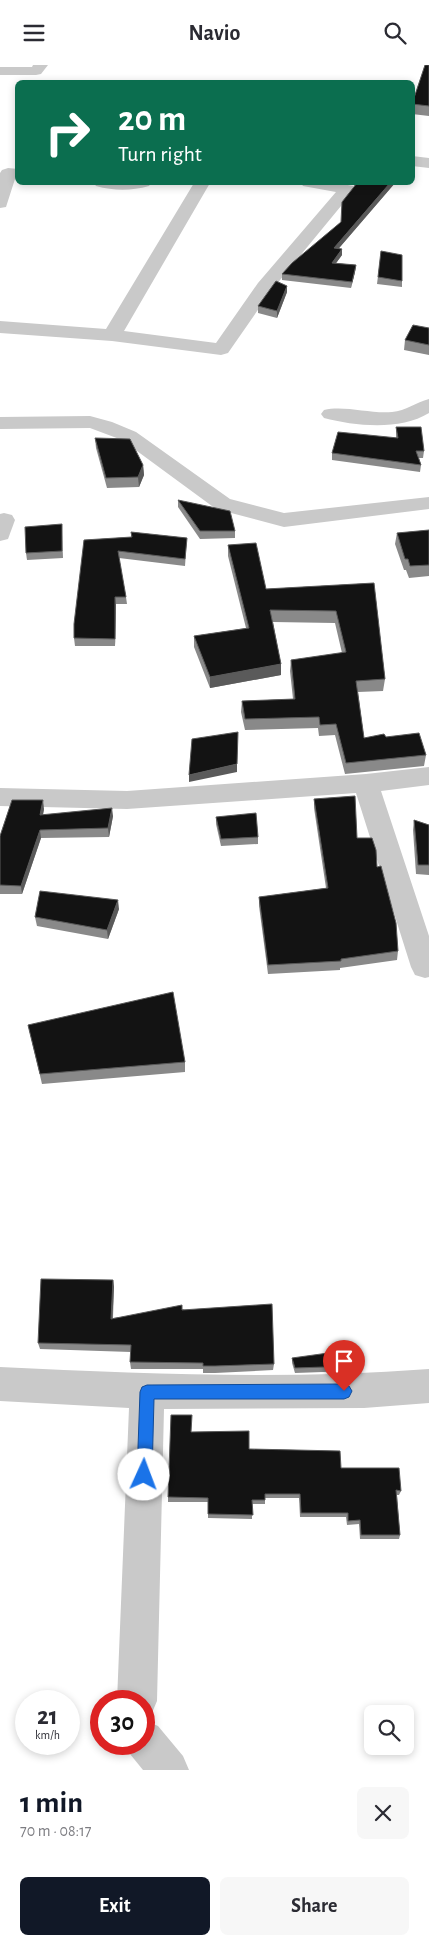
<!DOCTYPE html>
<meta charset="utf-8">
<style>
:root{--surface:#fff;--page:#f7f7f7;--text:#2b2b33;--muted:#7c7c81;--accent:#111827}
body{margin:0;font-family:"Alegreya Sans",sans-serif;background:var(--page);color:var(--text);height:100vh;display:flex;flex-direction:column;font-size:19px;white-space:nowrap}
*{box-sizing:border-box;margin:0}
p{font-size:16px;color:var(--muted)}
.icon{flex:none;width:28px;height:28px;fill:none;stroke:currentColor;stroke-width:2;stroke-linecap:round;stroke-linejoin:round}
.map{position:relative;height:1705px;overflow:hidden}
.details{display:flex;flex-direction:column;background:var(--surface);flex:1}
.details>*{flex:none}
.top-card{position:absolute;left:15px;top:15px;width:400px;height:105px;border-radius:8px;box-shadow:0 2px 8px #0003;background:#0b6e4f;color:#fff;overflow:hidden}
.tools{position:absolute;left:364px;top:1640px;display:grid;gap:10px}
.tools a{display:grid;place-items:center;width:50px;height:50px;border-radius:8px;background:var(--surface);box-shadow:0 2px 8px #0003;font-size:25px}
.speed{position:absolute;left:15px;top:1625px;display:flex;gap:10px;font-size:25px;font-weight:700;text-align:center}
.speed>*{display:grid;place-content:center;width:65px;height:65px;border-radius:50%;background:var(--surface);box-shadow:0 2px 8px #0003;line-height:1}
.speed small{font-size:12px;font-weight:400}
.speed .limit{border:8px solid #d22;background:#fff;color:#111}
.pin{position:absolute;display:grid;place-items:center;width:42px;height:42px;color:#fff;margin:-51px -21px;border-radius:50% 50% 50% 0;rotate:-45deg;box-shadow:0 0 5px #0007}
.pin .icon{rotate:45deg}
.me{position:absolute;width:55px;margin:-28px;rotate:2deg;stroke-linejoin:round;filter:drop-shadow(0 0 4px #0008)}
.turn{display:flex;align-items:center;gap:18px;height:105px;padding:0 20px;font-size:22px}
.turn .icon{width:65px;height:65px;stroke-width:2.5}
.turn b{display:block;font-size:35px;line-height:42px}
.round{display:grid;place-items:center;flex:none;width:52px;height:52px;border-radius:8px;background:var(--page)}
.head{display:flex;align-items:center;justify-content:space-between;height:85px;padding:0 20px}
h1{font-size:30px;font-weight:600;line-height:38px;color:var(--accent)}
.button{display:flex;gap:10px;margin-top:auto;padding:10px 20px}
.button a{flex:1;height:58px;border-radius:8px;background:var(--accent);color:#fff;font-size:20px;font-weight:600;line-height:58px;text-align:center}
.button a+a{background:var(--page);color:var(--text)}
header{display:flex;justify-content:space-between;align-items:center;height:65px;padding:0 20px;background:var(--surface);font-size:22px;font-weight:600}
.map>svg:first-child{display:block}
.lines{fill:none;stroke-linecap:round;stroke-linejoin:round}
.minor{fill:#c9c9c9;fill-rule:evenodd}
.wall{fill:#898989}
.shaded-wall{fill:#5a5a5a}
.building{fill:#131313;stroke:#5a5a5a}
.route{fill:#1a73e8;stroke:#114b97}
</style>
<header><svg class="icon" aria-label="menu" viewBox="0 0 24 24"><path d="M4 6h16M4 12h16M4 18h16"/></svg>Navio<svg class="icon" aria-label="search" viewBox="0 0 24 24"><circle cx="10" cy="10" r="6"/><path d="M15 15l6 6"/></svg></header>
<div class="map">
<svg width="429" height="1705" viewBox="0 0 429 1705">
<rect width="100%" height="100%" fill="#fff"/>
<g class="lines">
<g class="minor">
<polygon points="33,0 48,0 41,9 36,10 0,10 0,2 32,2"/>
<polygon points="412,91 429,93 429,103 412,101"/>
<polygon points="8,103 18,104 18,114 15,114 6,142 0,143 0,108 2,105"/>
<path d="M94 118H151L149 121C131 126 114 126 96 121Z"/>
<polygon points="194,118 210,118 124,266 216,278 258,218 336,127 303,121 301,118 337,118 353,121 355,124 271,226 228,288 221,290 112,276 0,268 0,256 106,264"/>
<path d="M429 334V348C400 366 355 361 324 353L321 349 324 345C344 340 370 349 392 347 406 346 416 337 429 334Z"/>
<polygon points="90,351 112,357 136,367 230,434 284,448 429,432 429,444 284,462 216,444 122,375 90,363 0,364 0,352"/>
<polygon points="4,448 12,450 15,455 8,474 0,476 0,449"/>
<polygon points="429,702 429,720 381,726 429,871 429,912 425,913 415,910 411,902 356,728 127,744 0,741 0,723 127,726 366,709"/>
<path d="M0 1302C143 1309 286 1315 429 1304V1338L364 1343 164 1344 157 1636 151 1650 144 1653V1636H117L129 1343 0 1336Z"/>
<polygon points="144,1655 158,1661 183,1691 189,1705 143,1705 130,1689 126,1679 144,1679"/>
</g>
</g>
<g class="wall">
<polygon points="429,0 429,51 412,49 412,38"/>
<polygon points="344,118 395,118 339,183 342,190 336,198 356,200 355,207 351,223 282,215 282,209 341,157 355,121 353,119"/>
<polygon points="381,186 402,216 402,222 377,219"/>
<polygon points="287,221 287,227 277,253 258,248 258,241"/>
<polygon points="429,263 429,290 404,285 405,275"/>
<polygon points="396,362 424,386 423,393 419,393 421,400 420,407 332,395 332,388 396,373"/>
<polygon points="95,373 143,400 144,410 139,422 107,423 96,383"/>
<polygon points="178,435 235,466 235,473 200,474 178,442"/>
<polygon points="429,465 429,511 409,513 406,505 404,505 395,479 397,468"/>
<polygon points="62,466 63,493 27,495 26,488"/>
<polygon points="131,467 187,473 185,501 119,493 126,532 127,539 116,539 115,581 75,581 74,573 84,475 131,472"/>
<polygon points="228,480 266,524 374,518 385,614 383,626 358,627 364,673 386,672 426,690 424,701 345,709 335,670 319,671 318,663 245,665 241,647 242,636 293,634 290,606 291,595 342,588 335,558 273,557 281,599 281,610 210,623 194,582 194,571 246,563 228,491"/>
<polygon points="314,734 357,773 377,802 398,886 397,895 340,903 340,905 268,909 259,841 259,832 326,823 314,743"/>
<polygon points="44,744 43,750 113,751 109,772 41,773 22,829 0,829 0,771"/>
<polygon points="216,752 258,772 258,779 221,781 216,759"/>
<polygon points="414,755 429,760 429,810 416,809 413,765"/>
<polygon points="119,844 108,874 37,861 35,852"/>
<polygon points="28,960 185,997 185,1007 42,1019"/>
<polygon points="113,1215 114,1222 113,1253 183,1244 274,1299 273,1305 215,1308 203,1308 203,1304 131,1304 130,1297 131,1287 40,1284 38,1278"/>
<polygon points="292,1293 353,1301 351,1306 295,1308 292,1298"/>
<polygon points="192,1367 249,1384 341,1403 401,1426 399,1430 397,1430 400,1470 399,1474 360,1474 359,1459 347,1460 346,1452 300,1452 299,1433 265,1433 265,1439 252,1439 252,1454 208,1453 208,1437 168,1437 168,1432"/>
</g>
<g class="shaded-wall">
<polygon points="390,118 395,118 334,189 334,183"/>
<polygon points="342,184 342,190 331,205 332,198"/>
<polygon points="356,200 355,207 351,223 352,217"/>
<polygon points="287,221 287,227 277,253 277,246"/>
<polygon points="143,400 144,410 139,422 138,412"/>
<polygon points="115,532 116,539 115,581"/>
<polygon points="281,599 281,610 210,623 210,612"/>
<polygon points="237,699 237,707 189,717 189,710"/>
<polygon points="43,735 44,744 41,759 40,750"/>
<polygon points="112,743 113,751 109,772 108,763"/>
<polygon points="40,765 41,773 22,829 21,821"/>
<polygon points="118,835 119,844 108,874 107,865"/>
<polygon points="113,1215 114,1222 112,1261 111,1254"/>
</g>
<g class="building">
<polygon points="425,0 429,0 429,41 412,39"/>
<polygon points="357,118 390,118 334,183 342,184 332,198 356,200 352,217 282,209 292,198 341,157 342,137"/>
<polygon points="381,186 402,190 402,216 378,212"/>
<polygon points="276,216 287,221 277,246 258,241"/>
<polygon points="413,260 429,263 429,280 405,275"/>
<polygon points="396,362 421,362 424,386 416,386 421,400 332,388 338,367 398,373"/>
<polygon points="95,373 130,374 143,400 138,412 106,413"/>
<polygon points="178,435 230,446 235,466 200,466"/>
<polygon points="62,459 62,486 26,488 25,462"/>
<polygon points="429,465 429,500 410,501 408,494 405,494 397,468"/>
<polygon points="131,467 187,473 185,494 118,486 126,532 115,532 115,574 74,573 74,559 84,475 132,472"/>
<polygon points="256,478 266,524 374,518 385,614 356,616 364,673 384,669 386,672 419,668 426,690 346,698 336,659 320,660 319,652 245,654 242,636 295,634 291,595 346,587 336,546 270,545 281,599 210,612 194,571 249,563 228,480"/>
<polygon points="238,667 237,699 189,710 192,674"/>
<polygon points="355,731 357,773 372,773 376,785 377,802 381,801 396,858 398,886 341,894 341,896 268,900 259,832 328,823 314,734"/>
<polygon points="12,735 43,735 40,750 112,743 108,763 40,765 21,821 0,820 0,771"/>
<polygon points="256,748 258,772 221,774 216,752"/>
<polygon points="414,755 429,760 429,800 418,800"/>
<polygon points="40,826 118,835 107,865 35,852"/>
<polygon points="173,927 185,997 40,1009 28,960"/>
<polygon points="41,1214 113,1215 111,1254 182,1240 182,1245 272,1239 274,1299 215,1301 203,1301 203,1298 130,1297 131,1280 38,1278"/>
<polygon points="350,1285 353,1301 295,1303 292,1293"/>
<polygon points="171,1350 192,1350 191,1367 249,1366 249,1384 340,1386 341,1403 399,1403 401,1426 396,1425 400,1470 361,1470 360,1455 348,1456 348,1448 301,1448 300,1429 265,1429 265,1435 252,1435 253,1450 208,1449 208,1433 168,1432"/>
</g>
<polygon class="route" points="344,1319 349,1321 352,1326 349,1332 344,1334 154,1334 152,1410 150,1415 144,1417 139,1415 137,1410 140,1327 142,1322 147,1320"/>
</svg>
<div class="tools">
<a><svg class="icon" aria-label="search" viewBox="0 0 24 24"><circle cx="10" cy="10" r="6"/><path d="M15 15l6 6"/></svg></a>
</div>
<div class="speed"><div>21<small>km/h</small></div><div class="limit">30</div></div>
<div class="pin" style="left:344px;top:1326px;background:#d93025"><svg class="icon" aria-label="arrive" viewBox="0 0 24 24"><path d="M6 21V4h12l-3 4 3 4H6"/></svg></div>
<svg class="me" style="left:144px;top:1410px" viewBox="-20 -20 40 40"><circle r="19" fill="#fff"/><path d="M0-13L10 11 0 6-10 11z" fill="#1a73e8"/></svg>
<div class="top-card">
<div class="turn"><svg class="icon" aria-label="right" viewBox="0 0 24 24"><path d="M7 20v-9h11M14 6l5 5-5 5"/></svg><div><b>20 m</b>Turn right</div></div>
</div>
</div>
<section class="details">
<div class="head"><div><h1>1 min</h1><p>70 m · 08:17</p></div><a class="round"><svg class="icon" aria-label="close" viewBox="0 0 24 24"><path d="M6 6l12 12M18 6L6 18"/></svg></a></div>
<div class="button"><a>Exit</a><a>Share</a></div>
</section>
